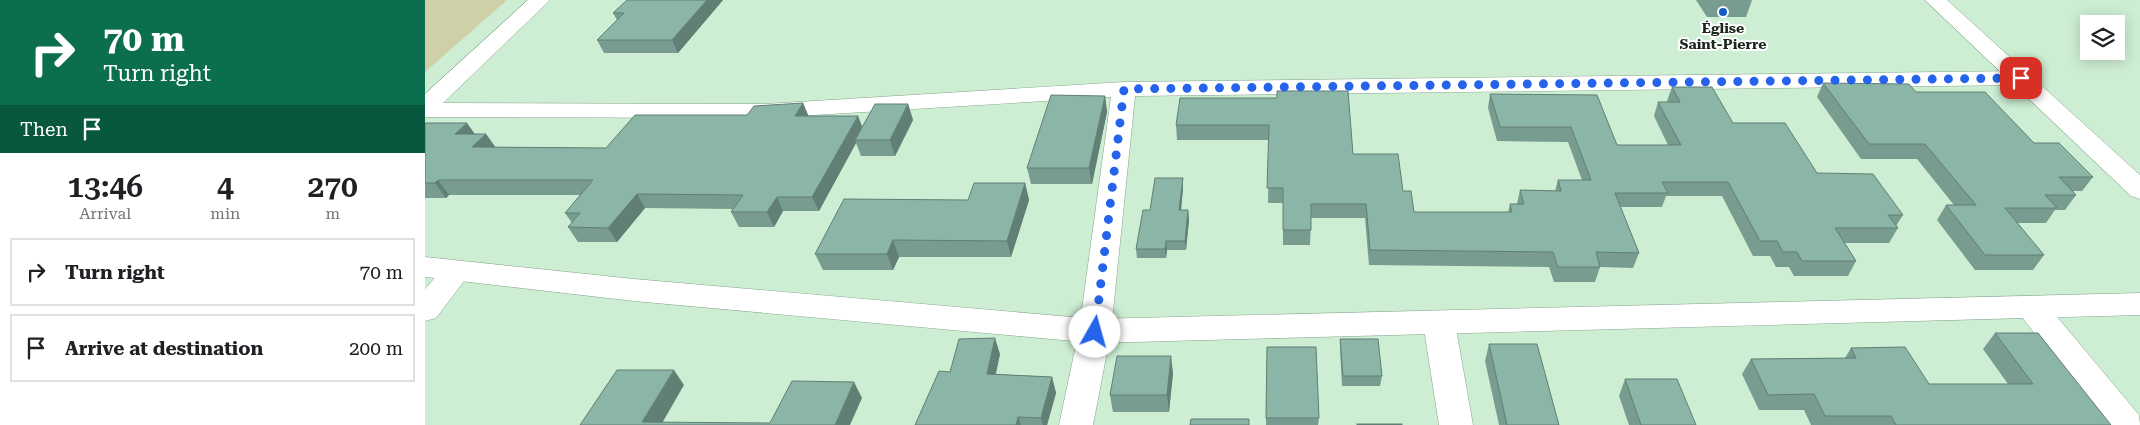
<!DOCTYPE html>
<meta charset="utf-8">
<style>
:root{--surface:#fff;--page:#f6f6f6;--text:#202124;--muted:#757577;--line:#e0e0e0}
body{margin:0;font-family:"Roboto Serif",serif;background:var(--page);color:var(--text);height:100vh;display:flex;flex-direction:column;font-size:19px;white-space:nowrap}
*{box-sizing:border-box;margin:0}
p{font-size:16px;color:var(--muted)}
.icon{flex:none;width:28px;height:28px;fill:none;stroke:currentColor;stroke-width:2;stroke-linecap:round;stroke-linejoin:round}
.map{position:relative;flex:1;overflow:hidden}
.sheet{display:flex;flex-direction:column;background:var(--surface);width:425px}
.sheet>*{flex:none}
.hud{background:#0b6e4f;color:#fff;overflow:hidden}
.fabs{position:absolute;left:1655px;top:15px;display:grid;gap:10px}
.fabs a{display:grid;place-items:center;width:45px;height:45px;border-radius:0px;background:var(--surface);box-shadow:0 2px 12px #0003;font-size:25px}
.pin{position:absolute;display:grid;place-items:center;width:42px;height:42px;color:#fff;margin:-21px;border-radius:10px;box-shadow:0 2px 8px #0006}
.me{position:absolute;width:55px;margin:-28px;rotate:7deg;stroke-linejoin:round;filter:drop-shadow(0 0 4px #0008)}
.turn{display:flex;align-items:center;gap:18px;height:105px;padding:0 20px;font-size:22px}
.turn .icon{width:65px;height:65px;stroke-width:2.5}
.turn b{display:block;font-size:35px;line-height:42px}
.then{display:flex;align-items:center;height:48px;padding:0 20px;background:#0003;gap:10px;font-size:19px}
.eta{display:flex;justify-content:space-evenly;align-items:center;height:85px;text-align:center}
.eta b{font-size:30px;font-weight:600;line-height:35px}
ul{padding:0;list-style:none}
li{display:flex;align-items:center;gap:15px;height:68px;margin:0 10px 8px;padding:0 10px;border:2px solid var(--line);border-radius:0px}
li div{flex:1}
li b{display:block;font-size:19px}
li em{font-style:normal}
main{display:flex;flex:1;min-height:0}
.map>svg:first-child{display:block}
.green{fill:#d0d0a8}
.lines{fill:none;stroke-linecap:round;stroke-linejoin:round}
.street-casing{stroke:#84a38a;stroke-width:1}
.secondary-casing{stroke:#84a38a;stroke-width:1}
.street{fill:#fff;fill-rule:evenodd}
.secondary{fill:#fff;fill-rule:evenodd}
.wall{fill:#789c8f}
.shaded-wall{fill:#617f74}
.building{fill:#8bb5a6;stroke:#617f74}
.route{stroke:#2563eb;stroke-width:9;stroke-dasharray:0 16.2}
.poi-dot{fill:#0f5ec8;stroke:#fff;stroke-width:2}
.labels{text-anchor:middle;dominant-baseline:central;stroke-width:4;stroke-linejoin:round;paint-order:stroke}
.far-poi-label{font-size:14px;font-weight:bold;fill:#1b271e;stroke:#fff}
</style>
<main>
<section class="sheet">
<div class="hud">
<div class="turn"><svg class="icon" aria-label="right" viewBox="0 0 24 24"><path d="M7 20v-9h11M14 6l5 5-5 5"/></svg><div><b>70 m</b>Turn right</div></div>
<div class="then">Then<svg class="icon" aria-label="arrive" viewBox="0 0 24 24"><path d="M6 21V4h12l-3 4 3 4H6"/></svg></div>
</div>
<div class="eta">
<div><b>13:46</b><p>Arrival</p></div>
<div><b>4</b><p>min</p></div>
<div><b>270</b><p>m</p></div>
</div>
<ul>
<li><svg class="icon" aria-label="right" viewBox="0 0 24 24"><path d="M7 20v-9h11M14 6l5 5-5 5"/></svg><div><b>Turn right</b></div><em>70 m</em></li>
<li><svg class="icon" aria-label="arrive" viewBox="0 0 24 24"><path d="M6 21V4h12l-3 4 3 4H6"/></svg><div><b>Arrive at destination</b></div><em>200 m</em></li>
</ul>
</section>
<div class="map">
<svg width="1715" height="425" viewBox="0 0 1715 425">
<rect width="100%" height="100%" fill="#cdeed3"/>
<polygon class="green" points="0,0 82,0 0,72"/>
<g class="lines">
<g class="street-casing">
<g id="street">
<polygon points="103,0 125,0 18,103 340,104 699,82 1596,71 1604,73 1608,78 1604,83 1596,85 710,96 686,331 668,425 634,425 654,331 686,97 340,118 0,117 0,94"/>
<polygon points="31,261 41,265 46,272 11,318 0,321 0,289 21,265"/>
<polygon points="1607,297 1618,300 1714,415 1715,425 1682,425 1596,316 1592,308 1596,300"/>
<polygon points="1014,311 1025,315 1030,323 1048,425 1014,425 998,323 1003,315"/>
</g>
</g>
<g class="secondary-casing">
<g id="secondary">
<polygon points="1500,0 1522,0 1715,175 1715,199 1706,196"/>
<polygon points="0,257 209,279 670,319 1715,293 1715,315 670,343 209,301 0,277"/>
</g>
</g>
<use href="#street" class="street"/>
<use href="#secondary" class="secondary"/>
</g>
<g class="wall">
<polygon points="298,0 253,53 179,53 172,40 192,20 188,13"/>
<polygon points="1271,0 1327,0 1321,17 1282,17"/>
<polygon points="1398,83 1491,92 1609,143 1668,177 1657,191 1648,191 1651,195 1640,210 1630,210 1621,223 1592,223 1619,255 1608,270 1550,270 1512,220 1521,205 1529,205 1492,159 1436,159 1392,97"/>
<polygon points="1247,87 1308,123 1392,173 1478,215 1471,226 1473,228 1464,243 1420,243 1431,261 1423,276 1369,276 1364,267 1351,267 1345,256 1328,256 1297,196 1241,196 1237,207 1195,207 1214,253 1208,268 1175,267 1170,282 1129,282 1124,267 944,265 940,218 886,218 885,245 858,245 858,203 843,203 844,140 752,140 751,125 852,98 978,191 989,212 1083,212 1085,204 1092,204 1095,190 1130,191 1133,180 1157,180 1143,142 1072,141 1063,108 1065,94 1192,145 1243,145 1229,116 1233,102 1242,102 1242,101"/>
<polygon points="680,96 682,112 667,184 606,184 602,168"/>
<polygon points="378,103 383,116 433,116 437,126 483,104 488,120 470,156 436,156 431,143 394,211 358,211 349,227 314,227 306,212 308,209 220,208 192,242 153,242 143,227 147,223 140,213 155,195 24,195 21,198 0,198 0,123 49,134 61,134 70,147 181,148 322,115"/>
<polygon points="600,183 604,200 586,257 474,257 468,270 398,270 390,254 543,200"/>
<polygon points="758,188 756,210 763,210 764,220 761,250 742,250 741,258 712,258 711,249 725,210"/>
<polygon points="1570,333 1686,425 1386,425 1379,410 1334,410 1317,374 1326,359 1420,358 1426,348 1504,384 1583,384 1558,349"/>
<polygon points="915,339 957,376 955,386 917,386 915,348"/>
<polygon points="1064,344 1134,425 1074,425 1060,361"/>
<polygon points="842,347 894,418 893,425 841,425"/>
<polygon points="575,354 571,374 627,377 631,393 622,425 490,425 525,372"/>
<polygon points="748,373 744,412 688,412 685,395"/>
<polygon points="1200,379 1271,425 1204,425 1194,396"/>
</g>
<g class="shaded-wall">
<polygon points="282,0 298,0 253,53 247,40"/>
<polygon points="680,96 682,112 667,184 664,168"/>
<polygon points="378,103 384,117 370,116"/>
<polygon points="483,104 488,120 470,156 465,140"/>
<polygon points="433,116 438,130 430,140 431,143 394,211 387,197"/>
<polygon points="42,123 52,137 30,134"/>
<polygon points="61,134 71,148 47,147"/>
<polygon points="758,178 758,188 755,220 754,210"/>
<polygon points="13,180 24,195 21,198 10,183"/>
<polygon points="600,183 604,200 586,257 582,241"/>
<polygon points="212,194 220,208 192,242 183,228"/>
<polygon points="352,197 358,211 349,227 342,212"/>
<polygon points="763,210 764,220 761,250 760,241"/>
<polygon points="468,240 474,257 468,270 462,254"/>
<polygon points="741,241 742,250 741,258 740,249"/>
<polygon points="570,338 575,354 567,389 562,374"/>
<polygon points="746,356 748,373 744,412 742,395"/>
<polygon points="249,370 259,385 236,425 217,422"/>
<polygon points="627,377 631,393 622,425 618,425 616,418"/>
<polygon points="429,382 437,398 425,425 410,425"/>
<polygon points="593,417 596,425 591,425"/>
</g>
<g class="building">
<polygon points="202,0 282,0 247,40 172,40 199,13 188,13"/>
<polygon points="1398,83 1484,84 1491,92 1560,92 1609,143 1634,143 1668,177 1634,177 1651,195 1620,195 1632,208 1580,208 1619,255 1560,255 1521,205 1551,205 1500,144 1444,144"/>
<polygon points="1247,87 1287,87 1308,123 1360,123 1392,173 1448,174 1478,215 1463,215 1473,228 1410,228 1431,261 1377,261 1372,252 1358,252 1352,241 1335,241 1303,182 1237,182 1243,193 1190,193 1214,253 1171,252 1175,267 1133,267 1128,252 945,250 941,204 886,204 886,230 858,230 858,188 842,188 844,125 751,125 755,98 852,98 852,91 923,91 928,154 973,154 978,191 986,191 989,212 1087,212 1085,204 1099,204 1095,190 1136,191 1133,180 1166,180 1146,127 1075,127 1065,94 1172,95 1192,145 1256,145 1233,102 1255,102"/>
<polygon points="626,95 680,96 664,168 602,168"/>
<polygon points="378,103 370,116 433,116 387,197 352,197 342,212 306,212 318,195 212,194 183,228 143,227 155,213 140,213 168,180 13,180 10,183 0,183 0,123 42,123 30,134 61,134 47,147 181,148 210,115 322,115 329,106"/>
<polygon points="450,104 483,104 465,140 430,140"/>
<polygon points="730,178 758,178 754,210 763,210 760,241 741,241 740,249 711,249 718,210 725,210"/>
<polygon points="549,183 600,183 582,241 468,240 462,254 390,254 419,199 543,200"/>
<polygon points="1570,333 1613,333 1686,425 1471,425 1466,416 1400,416 1389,394 1343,395 1326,359 1431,358 1426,348 1480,347 1504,384 1608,384"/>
<polygon points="570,338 562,374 627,377 616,418 593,417 591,425 490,425 514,371 525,372 534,339"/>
<polygon points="915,339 953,339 957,376 918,376"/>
<polygon points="1064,344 1112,344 1134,425 1082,425"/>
<polygon points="842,347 891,347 894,418 841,418"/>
<polygon points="692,356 746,356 742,395 685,395"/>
<polygon points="192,370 249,370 217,422 345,423 367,381 429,382 410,425 155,425"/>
<polygon points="1200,379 1252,379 1271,425 1216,425"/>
<polygon points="766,419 824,419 824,425 765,425"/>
<rect x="932" y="424" width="45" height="1"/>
</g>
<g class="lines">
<polyline class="route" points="670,332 699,89 1596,78"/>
</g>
<circle class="poi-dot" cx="1298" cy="12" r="5"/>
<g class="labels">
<g class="far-poi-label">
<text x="1298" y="28">Église<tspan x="1298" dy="16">Saint-Pierre</tspan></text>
</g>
</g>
</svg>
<div class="fabs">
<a><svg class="icon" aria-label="layers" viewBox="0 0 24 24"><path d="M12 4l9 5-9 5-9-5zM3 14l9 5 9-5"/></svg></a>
</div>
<div class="pin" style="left:1596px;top:78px;background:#d93025"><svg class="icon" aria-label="arrive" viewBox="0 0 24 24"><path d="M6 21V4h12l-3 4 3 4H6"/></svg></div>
<svg class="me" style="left:670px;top:332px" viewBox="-20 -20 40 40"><circle r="19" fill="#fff"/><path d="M0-13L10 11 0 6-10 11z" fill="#2563eb"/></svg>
</div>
</main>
